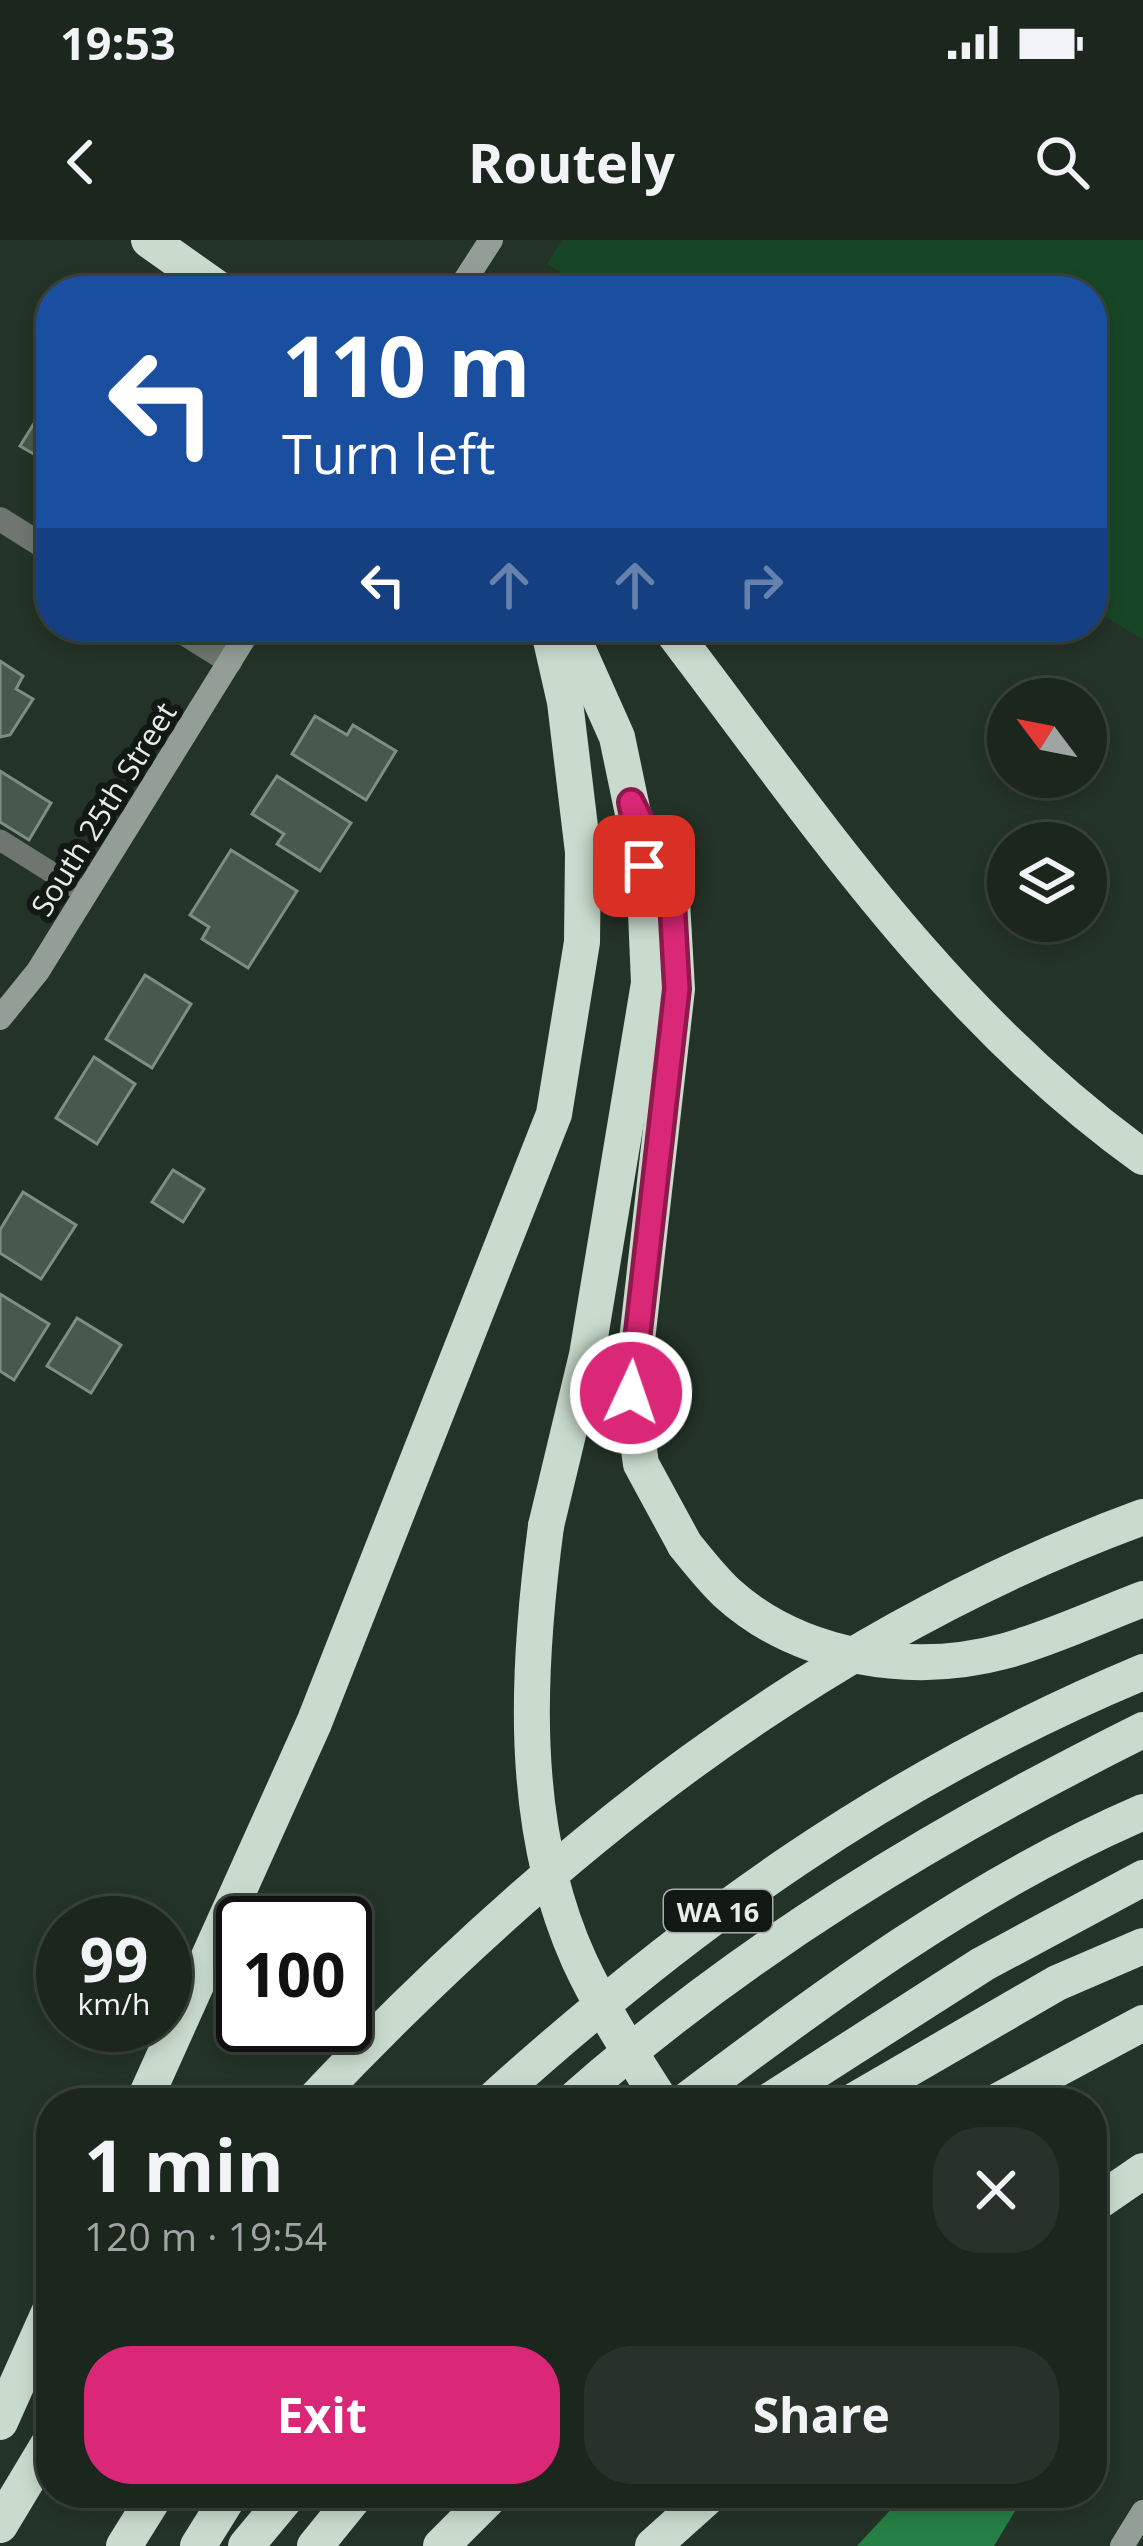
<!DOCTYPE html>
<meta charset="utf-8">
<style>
:root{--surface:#1b261d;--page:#28322a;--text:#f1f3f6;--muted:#a0a5a4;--line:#39433b;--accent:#db2777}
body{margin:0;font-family:"Open Sans",sans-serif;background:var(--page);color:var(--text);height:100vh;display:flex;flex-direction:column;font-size:45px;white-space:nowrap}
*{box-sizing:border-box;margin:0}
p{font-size:39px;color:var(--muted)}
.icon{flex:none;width:66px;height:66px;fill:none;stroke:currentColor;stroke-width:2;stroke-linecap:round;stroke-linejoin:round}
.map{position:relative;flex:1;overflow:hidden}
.panel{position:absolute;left:36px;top:1848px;width:1071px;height:420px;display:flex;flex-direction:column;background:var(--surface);border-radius:48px;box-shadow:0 6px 18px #0003,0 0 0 3px var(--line)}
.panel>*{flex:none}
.top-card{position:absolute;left:36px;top:36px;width:1071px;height:366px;border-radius:48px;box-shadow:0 6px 18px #0003,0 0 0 3px var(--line);background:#1a4fa0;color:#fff;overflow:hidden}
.needle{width:78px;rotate:302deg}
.fabs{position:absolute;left:987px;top:438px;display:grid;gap:24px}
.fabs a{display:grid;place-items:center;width:120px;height:120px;border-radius:50%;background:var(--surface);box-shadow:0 6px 18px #0003,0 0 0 3px var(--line);font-size:60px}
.speed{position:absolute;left:36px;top:1656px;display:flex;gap:24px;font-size:60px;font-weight:700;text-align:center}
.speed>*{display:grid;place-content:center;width:156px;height:156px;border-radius:50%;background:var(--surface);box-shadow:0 6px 18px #0003,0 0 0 3px var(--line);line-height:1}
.speed small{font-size:30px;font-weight:400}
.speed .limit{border:6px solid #111;border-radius:18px;background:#fff;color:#111}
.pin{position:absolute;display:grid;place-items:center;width:102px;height:102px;color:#fff;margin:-51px;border-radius:24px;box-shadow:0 6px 18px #0006}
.me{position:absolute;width:132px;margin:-66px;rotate:3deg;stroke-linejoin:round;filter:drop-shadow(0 0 9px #0008)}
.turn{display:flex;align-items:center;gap:42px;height:252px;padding:0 48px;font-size:54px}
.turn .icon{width:156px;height:156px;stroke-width:2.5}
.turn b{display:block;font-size:84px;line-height:102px}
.lanes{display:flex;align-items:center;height:114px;padding:0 48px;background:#0003;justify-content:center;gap:60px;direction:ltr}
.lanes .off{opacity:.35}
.round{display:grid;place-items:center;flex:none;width:126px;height:126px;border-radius:48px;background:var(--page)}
.summary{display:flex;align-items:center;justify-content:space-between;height:204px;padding:0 48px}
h1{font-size:72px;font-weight:700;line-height:90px}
.action{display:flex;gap:24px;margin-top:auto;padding:24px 48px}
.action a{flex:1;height:138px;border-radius:48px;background:var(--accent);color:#fff;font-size:48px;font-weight:700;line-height:138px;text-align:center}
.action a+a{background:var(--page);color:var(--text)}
.status{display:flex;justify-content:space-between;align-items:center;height:84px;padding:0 60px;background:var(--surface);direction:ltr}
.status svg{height:33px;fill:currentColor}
header{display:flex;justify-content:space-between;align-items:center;height:156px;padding:0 48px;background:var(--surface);font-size:54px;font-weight:700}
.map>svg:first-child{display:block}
.green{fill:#174626}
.water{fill:#267f44}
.building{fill:#49584c;stroke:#7e8f81;stroke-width:3}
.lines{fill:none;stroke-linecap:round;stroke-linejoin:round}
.lane{stroke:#6f7670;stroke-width:21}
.street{stroke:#6f7670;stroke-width:24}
.secondary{stroke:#939f96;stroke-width:24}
.highway{stroke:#c9dbcc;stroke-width:36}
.highway-bridge{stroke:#c9dbcc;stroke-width:36}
.route-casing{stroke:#8e194d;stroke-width:30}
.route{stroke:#db2777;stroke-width:21}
.labels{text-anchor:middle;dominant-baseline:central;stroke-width:12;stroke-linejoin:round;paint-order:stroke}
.shield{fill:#121813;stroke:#a6aea7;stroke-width:3}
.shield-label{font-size:27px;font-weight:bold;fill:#e6efe7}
.street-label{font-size:30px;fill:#e6efe7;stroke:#121813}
</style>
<div class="status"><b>19:53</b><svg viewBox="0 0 49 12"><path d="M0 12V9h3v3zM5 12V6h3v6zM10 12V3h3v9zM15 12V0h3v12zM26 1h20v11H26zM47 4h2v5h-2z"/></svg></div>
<header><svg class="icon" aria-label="back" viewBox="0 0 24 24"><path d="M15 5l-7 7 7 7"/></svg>Routely<svg class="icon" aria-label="search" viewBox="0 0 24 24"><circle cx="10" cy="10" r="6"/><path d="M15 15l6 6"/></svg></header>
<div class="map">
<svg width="1143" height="2306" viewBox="0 0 1143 2306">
<rect width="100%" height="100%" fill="#243327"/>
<polygon class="green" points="562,0 1143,0 1143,400 1092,368 1092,51 590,51 547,24"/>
<polygon class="water" points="906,2253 1026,2253 994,2306 857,2306"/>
<g class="building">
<polygon points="48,161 51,163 51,224 20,206"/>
<polygon points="0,421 23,436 16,449 33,459 10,495 0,497"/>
<polygon points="315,476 347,495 353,485 396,511 366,560 292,514"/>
<polygon points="0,531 51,563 29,600 0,582"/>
<polygon points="277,536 351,583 320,631 277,604 284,594 252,574"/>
<polygon points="231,610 297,651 248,728 202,699 209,687 190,675"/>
<polygon points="145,735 191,764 152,828 106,799"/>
<polygon points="94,817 135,844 97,904 56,878"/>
<polygon points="173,930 204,949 183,982 152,962"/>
<polygon points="23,952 76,985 41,1039 0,1013 0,990"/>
<polygon points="0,1054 49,1084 14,1140 0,1131"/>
<polygon points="77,1078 121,1105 91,1153 47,1126"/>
</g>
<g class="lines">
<polyline class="lane" points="0,600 86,654"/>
<g class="street">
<polyline points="0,279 51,311"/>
<polyline points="174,387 230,422"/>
</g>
<g class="secondary">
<polyline points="458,51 491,0"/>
<polyline points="0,778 38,731 251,387"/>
<polyline points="1122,2306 1143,2272"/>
</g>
<g class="highway">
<polyline points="149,0 221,51"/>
<path d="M669 387C816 580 944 774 1143 917"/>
<polyline points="649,598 671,644 677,749 631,1153 641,1224 685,1305"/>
<polyline points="546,1286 587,1115 649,743 644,626 617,497 568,387"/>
<polyline points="143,1863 314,1483 554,874 582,702 583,612 565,462 548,387"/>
<path d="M311 1863C548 1612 815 1397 1143 1277"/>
<path d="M489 1863C691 1680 891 1537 1143 1432"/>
<path d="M570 1863C743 1709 936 1593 1143 1490"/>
<path d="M683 1863C827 1754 976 1644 1143 1572"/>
<polyline points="766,1863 983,1724 1143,1638"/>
<polyline points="850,1863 1057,1743 1143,1706"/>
<polyline points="994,1863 1143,1783"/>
<polyline points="1092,1966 1143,1931"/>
<polyline points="0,2182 51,2068"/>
<polyline points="0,2285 51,2200"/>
<polyline points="124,2306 157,2253"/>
<polyline points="198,2306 231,2253"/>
<polyline points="246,2306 290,2253"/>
<polyline points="315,2306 358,2253"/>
<polyline points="441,2306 494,2253"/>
<polyline points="653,2306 712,2253"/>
</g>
<g class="highway-bridge">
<path d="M546 1286C527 1428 518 1585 579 1720 602 1770 633 1817 662 1863"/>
<path d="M685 1305C698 1321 712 1339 727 1353 800 1419 913 1436 1005 1411 1052 1398 1098 1376 1143 1359"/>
</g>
</g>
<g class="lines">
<g class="route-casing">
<polyline id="route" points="631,1153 677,749 671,644 631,562 644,626"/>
</g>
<use href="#route" class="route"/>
</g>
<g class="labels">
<rect class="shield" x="664" y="1650" width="108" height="42" rx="9"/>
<g class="shield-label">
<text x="718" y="1671">WA 16</text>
</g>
<g class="street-label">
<text transform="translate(103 569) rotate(-58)">South 25th Street</text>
</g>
</g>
</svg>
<div class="fabs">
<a><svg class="needle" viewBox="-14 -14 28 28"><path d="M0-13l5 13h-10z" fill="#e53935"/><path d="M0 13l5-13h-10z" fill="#a0a5a4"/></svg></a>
<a><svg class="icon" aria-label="layers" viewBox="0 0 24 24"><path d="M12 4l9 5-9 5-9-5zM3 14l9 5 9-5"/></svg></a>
</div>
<div class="speed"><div>99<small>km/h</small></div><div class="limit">100</div></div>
<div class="pin" style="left:644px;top:626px;background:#d93025"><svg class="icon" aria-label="arrive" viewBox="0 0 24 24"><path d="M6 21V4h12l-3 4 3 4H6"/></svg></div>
<svg class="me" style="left:631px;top:1153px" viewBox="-20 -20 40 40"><circle r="17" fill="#db2777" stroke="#fff" stroke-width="3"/><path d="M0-11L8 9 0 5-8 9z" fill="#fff"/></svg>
<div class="top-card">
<div class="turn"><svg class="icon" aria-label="left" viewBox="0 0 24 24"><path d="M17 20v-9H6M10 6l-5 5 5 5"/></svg><div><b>110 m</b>Turn left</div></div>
<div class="lanes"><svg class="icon" aria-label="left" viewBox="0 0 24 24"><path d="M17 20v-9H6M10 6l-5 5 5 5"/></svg><svg class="icon off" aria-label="ahead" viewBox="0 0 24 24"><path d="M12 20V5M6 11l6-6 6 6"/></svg><svg class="icon off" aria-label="ahead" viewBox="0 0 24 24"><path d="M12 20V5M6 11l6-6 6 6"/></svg><svg class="icon off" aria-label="right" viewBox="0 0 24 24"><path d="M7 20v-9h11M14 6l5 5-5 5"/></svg></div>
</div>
<section class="panel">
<div class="summary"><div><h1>1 min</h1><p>120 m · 19:54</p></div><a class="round"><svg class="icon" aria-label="close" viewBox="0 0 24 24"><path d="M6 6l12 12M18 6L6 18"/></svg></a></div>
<div class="action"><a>Exit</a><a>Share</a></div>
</section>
</div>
